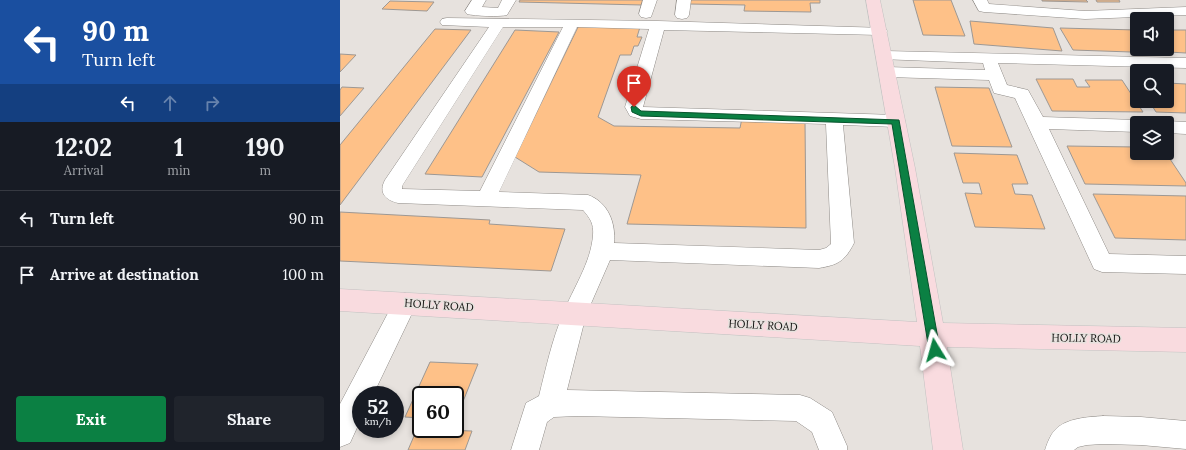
<!DOCTYPE html>
<style>
:root{--surface:#171b24;--page:#20242c;--text:#f1f3f6;--muted:#9ea1a6;--line:#363941;--accent:#0b8043}
body{margin:0;font-family:Lora,serif;background:var(--page);color:var(--text);height:100vh;display:flex;flex-direction:column;font-size:15px;white-space:nowrap}
*{box-sizing:border-box;margin:0}
p{font-size:13px;color:var(--muted)}
.icon{flex:none;width:22px;height:22px;fill:none;stroke:currentColor;stroke-width:2;stroke-linecap:round;stroke-linejoin:round}
.map{position:relative;flex:1;overflow:hidden}
.sheet{display:flex;flex-direction:column;background:var(--surface);width:340px}
.sheet>*{flex:none}
.hud{background:#1a4fa0;color:#fff;overflow:hidden}
.tools{position:absolute;left:790px;top:12px;display:grid;gap:8px}
.tools a{display:grid;place-items:center;width:44px;height:44px;border-radius:4px;background:var(--surface);box-shadow:0 2px 6px #0003;font-size:20px}
.speed{position:absolute;left:12px;top:386px;display:flex;gap:8px;font-size:20px;font-weight:700;text-align:center}
.speed>*{display:grid;place-content:center;width:52px;height:52px;border-radius:50%;background:var(--surface);box-shadow:0 2px 6px #0003;line-height:1}
.speed small{font-size:10px;font-weight:400}
.speed .limit{border:2px solid #111;border-radius:6px;background:#fff;color:#111}
.pin{position:absolute;display:grid;place-items:center;width:34px;height:34px;color:#fff;margin:-41px -17px;border-radius:50% 50% 50% 0;rotate:-45deg;box-shadow:0 0 4px #0007}
.pin .icon{rotate:45deg}
.me{position:absolute;width:44px;margin:-22px;rotate:352deg;stroke-linejoin:round;filter:drop-shadow(0 0 3px #0008)}
.turn{display:flex;align-items:center;gap:14px;height:84px;padding:0 16px;font-size:18px}
.turn .icon{width:52px;height:52px;stroke-width:2.5}
.turn b{display:block;font-size:28px;line-height:34px}
.lanes{display:flex;align-items:center;height:38px;padding:0 16px;background:#0003;justify-content:center;gap:20px;direction:ltr}
.lanes .off{opacity:.35}
.eta{display:flex;justify-content:space-evenly;align-items:center;height:68px;text-align:center}
.eta b{font-size:24px;font-weight:800;line-height:28px}
.button{display:flex;gap:8px;margin-top:auto;padding:8px 16px}
.button a{flex:1;height:46px;border-radius:4px;background:var(--accent);color:#fff;font-size:16px;font-weight:800;line-height:46px;text-align:center}
.button a+a{background:var(--page);color:var(--text)}
ul{padding:0;list-style:none}
li{display:flex;align-items:center;gap:12px;height:56px;padding:0 16px;border-top:1px solid var(--line)}
li div{flex:1}
li b{display:block;font-size:15px}
li em{font-style:normal}
main{display:flex;flex:1;min-height:0}
.map>svg:first-child{display:block}
.building{fill:#fec188;stroke:#9d9894}
.lines{fill:none;stroke-linecap:round;stroke-linejoin:round}
.minor-casing{stroke:#8f8b87;stroke-width:1}
.major-casing{stroke:#c2c1c1;stroke-width:1}
.minor{fill:#fff;fill-rule:evenodd}
.major{fill:#f9dbdf;fill-rule:evenodd}
.route{fill:#0b8043;stroke:#07532c}
.labels{text-anchor:middle;dominant-baseline:central;stroke-width:3;stroke-linejoin:round;paint-order:stroke}
.street-label{font-size:11px;fill:#131110;stroke:#e7e2de}
</style>
<main>
<section class="sheet">
<div class="hud">
<div class="turn"><svg class="icon" aria-label="left" viewBox="0 0 24 24"><path d="M17 20v-9H6M10 6l-5 5 5 5"/></svg><div><b>90 m</b>Turn left</div></div>
<div class="lanes"><svg class="icon" aria-label="left" viewBox="0 0 24 24"><path d="M17 20v-9H6M10 6l-5 5 5 5"/></svg><svg class="icon off" aria-label="ahead" viewBox="0 0 24 24"><path d="M12 20V5M6 11l6-6 6 6"/></svg><svg class="icon off" aria-label="right" viewBox="0 0 24 24"><path d="M7 20v-9h11M14 6l5 5-5 5"/></svg></div>
</div>
<div class="eta">
<div><b>12:02</b><p>Arrival</p></div>
<div><b>1</b><p>min</p></div>
<div><b>190</b><p>m</p></div>
</div>
<ul>
<li><svg class="icon" aria-label="left" viewBox="0 0 24 24"><path d="M17 20v-9H6M10 6l-5 5 5 5"/></svg><div><b>Turn left</b></div><em>90 m</em></li>
<li><svg class="icon" aria-label="arrive" viewBox="0 0 24 24"><path d="M6 21V4h12l-3 4 3 4H6"/></svg><div><b>Arrive at destination</b></div><em>100 m</em></li>
</ul>
<div class="button"><a>Exit</a><a>Share</a></div>
</section>
<div class="map">
<svg width="846" height="450" viewBox="0 0 846 450">
<rect width="100%" height="100%" fill="#e7e2de"/>
<g class="building">
<polygon points="180,0 304,0 302,5 179,2"/>
<polygon points="350,0 480,0 480,3 470,3 471,12 404,11 405,5 349,4"/>
<polygon points="573,0 611,0 625,36 583,35"/>
<polygon points="702,0 746,0 748,2 702,1"/>
<polygon points="756,0 779,0 780,2 757,2"/>
<polygon points="50,1 94,2 87,11 42,9"/>
<polygon points="630,21 713,28 722,51 634,44"/>
<polygon points="239,25 300,27 297,37 302,37 298,46 294,46 291,55 280,55 258,117 274,126 400,128 402,118 465,121 466,228 287,224 301,175 199,172 175,157"/>
<polygon points="720,28 797,30 797,49 818,49 820,53 733,50"/>
<polygon points="95,29 131,30 0,205 0,145"/>
<polygon points="175,30 219,32 142,177 85,174"/>
<polygon points="827,30 846,30 846,53 828,52 825,49 827,49"/>
<polygon points="0,54 16,55 0,72"/>
<polygon points="696,79 733,79 737,87 750,87 745,80 782,80 803,112 712,111"/>
<polygon points="827,83 846,84 846,113 816,112 809,101 827,101"/>
<polygon points="2,87 24,88 0,116 0,90"/>
<polygon points="595,87 649,88 672,147 612,146"/>
<polygon points="727,146 797,147 797,153 826,153 846,183 846,186 745,184"/>
<polygon points="614,153 677,155 688,184 672,184 675,194 692,195 705,229 635,227 625,193 642,194 639,183 623,183"/>
<polygon points="753,194 846,196 846,240 775,238"/>
<polygon points="0,212 150,220 149,224 225,229 211,271 0,261"/>
<polygon points="90,362 138,364 116,419 115,419 115,395 81,395 81,418 65,417"/>
<polygon points="77,429 132,431 125,450 68,450"/>
</g>
<g class="lines">
<g class="minor-casing">
<g id="minor">
<path d="M132 0H146L142 7 158 8 162 0H176L167 15C160 17 135 16 127 14L125 11Z"/>
<polygon points="303,0 317,0 311,17 306,18 301,17 299,14"/>
<polygon points="337,0 351,0 349,15 347,18 342,19 337,18 335,15"/>
<polygon points="633,0 647,0 649,4 745,11 846,7 846,15 745,19 644,12 639,11"/>
<path d="M107 18 318 21 545 28 547 31 545 34 540 35 324 30 303 107 556 115 562 117 565 121 562 125 556 127 503 125 514 243C505 261 498 265 479 268L270 260 246 315 227 390 460 395 470 398 492 412 507 446V450H479L472 432 456 421 238 416 214 417 207 422 199 450H171L186 403 199 396C206 368 212 340 223 314 233 288 251 263 253 235 254 224 250 218 243 210L58 203C46 200 38 193 45 180L149 27 102 25 100 22 102 19ZM163 27H223L140 191 62 189V186ZM237 27 309 29 285 107 290 116 301 119 486 124 491 244 486 248 479 250 274 243C276 223 268 202 248 195L159 192Z"/>
<polygon points="545,51 846,58 846,68 658,63 667,85 688,90 703,117 797,120 803,122 804,123 797,123 797,132 709,129 769,254 846,256 846,274 762,272 754,269 675,98 654,93 649,80 547,77 541,75 539,72 541,69 547,67 645,70 643,63 540,59 537,56 540,53"/>
<polygon points="827,121 846,122 846,134 827,133 827,123 821,123"/>
<polygon points="65,293 73,296 77,303 33,395 21,395 21,419 10,443 0,447 0,404 57,296"/>
<path d="M763 416 801 417 846 421V449L801 445 763 444 747 445 738 447 734 450H705C707 444 710 435 715 430 726 418 748 417 763 416Z"/>
</g>
</g>
<g class="major-casing">
<polygon id="major" points="526,0 540,0 575,168 603,323 846,328 846,352 607,347 623,450 593,450 580,346 0,311 0,289 577,322 555,168"/>
</g>
<use href="#minor" class="minor"/>
<use href="#major" class="major"/>
</g>
<polygon class="route" points="294,105 301,111 559,120 600,350 599,353 595,355 591,353 589,350 552,124 301,116 292,112 291,107"/>
<g class="labels">
<g class="street-label">
<text transform="translate(99 305) rotate(4)">HOLLY ROAD</text>
<text transform="translate(423 325) rotate(3)">HOLLY ROAD</text>
<text transform="translate(746 338) rotate(1)">HOLLY ROAD</text>
</g>
</g>
</svg>
<div class="tools">
<a><svg class="icon" aria-label="sound" viewBox="0 0 24 24"><path d="M4 9h4l5-4v14l-5-4H4zM17 9q2 3 0 6"/></svg></a>
<a><svg class="icon" aria-label="search" viewBox="0 0 24 24"><circle cx="10" cy="10" r="6"/><path d="M15 15l6 6"/></svg></a>
<a><svg class="icon" aria-label="layers" viewBox="0 0 24 24"><path d="M12 4l9 5-9 5-9-5zM3 14l9 5 9-5"/></svg></a>
</div>
<div class="speed"><div>52<small>km/h</small></div><div class="limit">60</div></div>
<div class="pin" style="left:294px;top:107px;background:#d93025"><svg class="icon" aria-label="arrive" viewBox="0 0 24 24"><path d="M6 21V4h12l-3 4 3 4H6"/></svg></div>
<svg class="me" style="left:595px;top:350px" viewBox="-20 -20 40 40"><path d="M0-17L14 15 0 8-14 15z" fill="#0b8043" stroke="#fff" stroke-width="4"/></svg>
</div>
</main>
